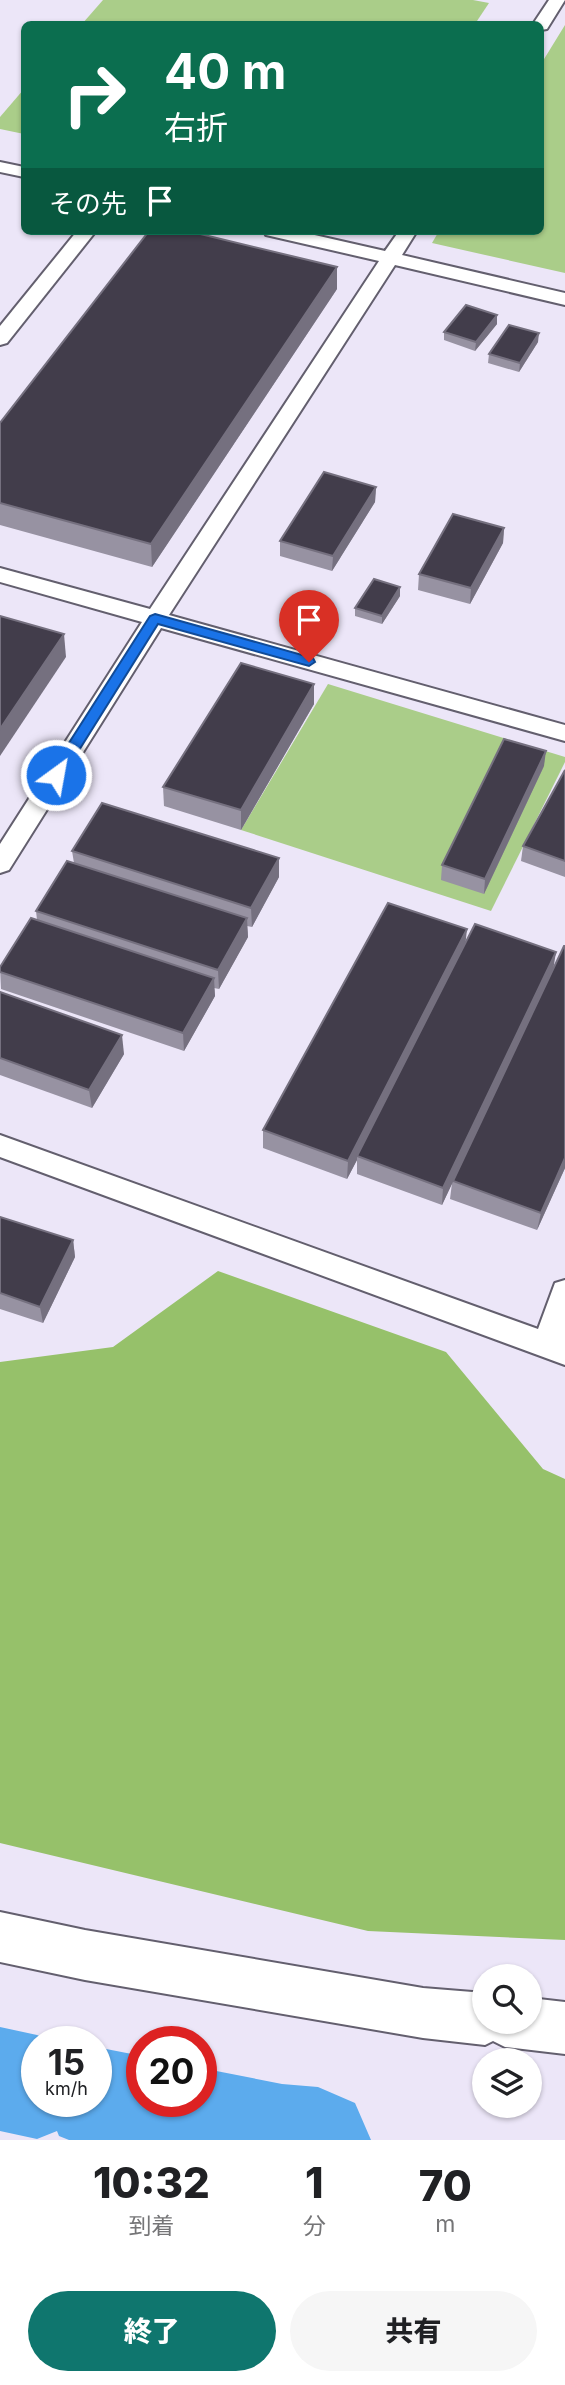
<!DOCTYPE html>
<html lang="ja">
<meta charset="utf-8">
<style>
:root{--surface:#fff;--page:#f6f6f6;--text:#202124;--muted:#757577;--accent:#0f766e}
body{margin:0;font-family:Inter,"Noto Sans JP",sans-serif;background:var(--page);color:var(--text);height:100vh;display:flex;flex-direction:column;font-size:26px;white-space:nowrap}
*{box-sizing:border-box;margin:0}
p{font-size:23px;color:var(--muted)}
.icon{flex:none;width:38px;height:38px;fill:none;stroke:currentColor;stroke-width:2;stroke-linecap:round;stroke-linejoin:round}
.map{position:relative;height:2140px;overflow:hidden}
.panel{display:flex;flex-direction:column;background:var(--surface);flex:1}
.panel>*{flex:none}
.hud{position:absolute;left:21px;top:21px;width:523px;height:214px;border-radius:10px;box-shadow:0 2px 5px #0004;background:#0b6e4f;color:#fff;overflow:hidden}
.tools{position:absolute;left:472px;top:1964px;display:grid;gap:14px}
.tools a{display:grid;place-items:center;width:70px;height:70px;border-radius:50%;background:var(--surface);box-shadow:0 2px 5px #0004;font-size:35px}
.speed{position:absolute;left:21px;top:2026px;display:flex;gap:14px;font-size:35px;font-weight:700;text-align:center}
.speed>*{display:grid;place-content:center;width:91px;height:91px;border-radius:50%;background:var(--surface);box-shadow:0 2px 5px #0004;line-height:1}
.speed small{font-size:18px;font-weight:400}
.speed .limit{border:10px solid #d22;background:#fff;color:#111}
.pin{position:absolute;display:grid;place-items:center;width:60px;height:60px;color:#fff;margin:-72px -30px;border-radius:50% 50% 50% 0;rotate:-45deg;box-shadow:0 0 7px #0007}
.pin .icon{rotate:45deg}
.me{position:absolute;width:77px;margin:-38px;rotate:32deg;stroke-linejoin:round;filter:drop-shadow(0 0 5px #0008)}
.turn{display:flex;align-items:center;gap:24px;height:147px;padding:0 28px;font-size:32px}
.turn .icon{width:91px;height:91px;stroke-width:2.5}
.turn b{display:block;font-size:49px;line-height:60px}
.then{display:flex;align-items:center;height:66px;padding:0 28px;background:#0003;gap:14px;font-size:26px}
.eta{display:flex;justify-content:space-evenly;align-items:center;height:119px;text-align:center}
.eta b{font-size:42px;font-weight:800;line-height:49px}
.action{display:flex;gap:14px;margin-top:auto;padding:14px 28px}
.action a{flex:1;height:80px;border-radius:42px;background:var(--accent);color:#fff;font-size:28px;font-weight:800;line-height:80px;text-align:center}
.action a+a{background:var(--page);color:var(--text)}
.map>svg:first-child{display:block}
.green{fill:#aacd89}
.forest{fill:#96c16a}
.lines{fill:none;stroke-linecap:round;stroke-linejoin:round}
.river{fill:#5cabed;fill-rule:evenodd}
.lane-casing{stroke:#635f6e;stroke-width:4}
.street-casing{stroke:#635f6e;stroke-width:4}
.lane{fill:#fff;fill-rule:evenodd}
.street{fill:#fff;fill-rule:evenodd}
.wall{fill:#9792a2}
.shaded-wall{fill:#75707f}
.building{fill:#423d4b;stroke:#75707f;stroke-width:2}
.route{fill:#1a73e8;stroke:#114b97;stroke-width:2}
</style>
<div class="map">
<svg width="565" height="2140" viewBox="0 0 565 2140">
<rect width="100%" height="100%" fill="#ece6f8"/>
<g class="green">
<polygon points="103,0 473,0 489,3 475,24 82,24"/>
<polygon points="565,25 565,273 432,243 439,231 541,231 541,64"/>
<polygon points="24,89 24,134 0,129 0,117"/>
<polygon points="328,684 565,757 565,762 491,911 241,830"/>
</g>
<polygon class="forest" points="218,1271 446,1352 543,1469 565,1479 565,1940 368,1931 0,1843 0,1362 113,1347"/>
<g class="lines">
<polygon class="river" points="0,2027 37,2035 54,2042 37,2042 37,2102 96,2102 96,2047 142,2056 142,2102 201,2102 201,2068 282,2084 318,2087 355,2103 371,2140 69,2140 59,2136 57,2131 37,2139 0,2131"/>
<g class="lane-casing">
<g id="lane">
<polygon points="549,0 565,0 547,29 541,30 541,24 533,24"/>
<polygon points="0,162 24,167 24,177 0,172"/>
<polygon points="77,231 96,231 7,343 0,345 0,326"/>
<polygon points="264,231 297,231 385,251 399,231 417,231 402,255 565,293 565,305 395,265 169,615 565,725 565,741 161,628 9,870 0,873 0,844 142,622 0,582 0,568 150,609 379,261 266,235"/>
<polygon points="0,1135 538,1329 555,1283 565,1280 565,1365 0,1157"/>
</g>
</g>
<g class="street-casing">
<polygon id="street" points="0,1912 85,1930 423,1988 485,1993 485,2021 530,2021 530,1998 565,2002 565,2054 505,2047 493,2041 485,2045 423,2038 85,1980 0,1962"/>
</g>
<use href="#lane" class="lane"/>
<use href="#street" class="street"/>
</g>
<g class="wall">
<polygon points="337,289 152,567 0,525 0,423"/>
<polygon points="497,315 497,324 475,351 444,340 444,332"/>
<polygon points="538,342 519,372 488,363 489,354"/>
<polygon points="376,487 375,502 332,571 280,556 280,541"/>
<polygon points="504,528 503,543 470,604 418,590 419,574"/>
<polygon points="400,596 382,624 355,616 355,608"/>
<polygon points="314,684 314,704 241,830 164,806 163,787"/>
<polygon points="544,766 484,894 441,880 442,865"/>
<polygon points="565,770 565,877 521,861 523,846"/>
<polygon points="72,851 279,858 279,877 252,927 247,926 248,937 219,989 214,988 215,996 184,1051 1,989 0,967 37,920 36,911 74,863"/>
<polygon points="465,944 554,967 565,946 565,1168 537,1230 450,1199 452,1183 442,1205 357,1174 357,1160 347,1179 263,1148 263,1130"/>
<polygon points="0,992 124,1054 92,1108 0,1075"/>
<polygon points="0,1217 73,1240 75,1257 43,1323 0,1309"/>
</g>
<g class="shaded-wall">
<polygon points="337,267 337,289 152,567 151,544"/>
<polygon points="497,315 497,324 475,351 476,342"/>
<polygon points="539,333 538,342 519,372 520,363"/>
<polygon points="376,487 375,502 332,571 333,556"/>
<polygon points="504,528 503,543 470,604 471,588"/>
<polygon points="400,587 400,596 382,624 382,616"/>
<polygon points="64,634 66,657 0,756 0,729"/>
<polygon points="314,684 314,704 241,830 241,810"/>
<polygon points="546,751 544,766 484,894 485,879"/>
<polygon points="279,858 279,877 252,927 251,908"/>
<polygon points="247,918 248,937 219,989 218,970"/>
<polygon points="467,929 465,948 357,1156 357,1160 347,1179 348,1161"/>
<polygon points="556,952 553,971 442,1205 443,1188"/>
<polygon points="214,978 215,996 184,1051 183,1033"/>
<polygon points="122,1035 124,1054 92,1108 89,1090"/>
<polygon points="565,1158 565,1168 537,1230 541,1213"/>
<polygon points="73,1240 75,1257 43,1323 40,1307"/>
</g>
<g class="building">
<polygon points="149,231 188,231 337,267 151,544 0,503 0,423"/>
<polygon points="466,305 497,315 476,342 444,332"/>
<polygon points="509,325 539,333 520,363 489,354"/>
<polygon points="324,472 376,487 333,556 280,541"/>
<polygon points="453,514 504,528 471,588 419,574"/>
<polygon points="374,579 400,587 382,616 355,608"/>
<polygon points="0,616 64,634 0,729"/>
<polygon points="241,663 314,684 241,810 163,787"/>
<polygon points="504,739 546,751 485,879 442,865"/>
<polygon points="565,770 565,861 523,846"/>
<polygon points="102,803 279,858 251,908 72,851"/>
<polygon points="67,861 247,918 218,970 36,911"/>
<polygon points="388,903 467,929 348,1161 263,1130"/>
<polygon points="31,918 214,978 183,1033 0,972 0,967"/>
<polygon points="475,924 556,952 443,1188 357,1156"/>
<polygon points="564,946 565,946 565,1158 541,1213 453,1181"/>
<polygon points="0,992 122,1035 89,1090 0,1058"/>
<polygon points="0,1217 73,1240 40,1307 0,1293"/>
</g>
<polygon class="route" points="155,614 313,658 315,662 309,666 158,624 61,779 51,779 51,771 150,616"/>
</svg>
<div class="tools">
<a><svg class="icon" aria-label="search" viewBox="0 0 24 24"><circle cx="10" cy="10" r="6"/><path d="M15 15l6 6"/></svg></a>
<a><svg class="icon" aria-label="layers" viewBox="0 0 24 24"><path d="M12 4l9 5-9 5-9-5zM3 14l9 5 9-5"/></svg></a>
</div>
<div class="speed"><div>15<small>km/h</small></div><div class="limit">20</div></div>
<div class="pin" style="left:309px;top:662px;background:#d93025"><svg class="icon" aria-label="arrive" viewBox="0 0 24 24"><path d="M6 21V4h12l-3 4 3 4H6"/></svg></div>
<svg class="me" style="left:56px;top:775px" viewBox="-20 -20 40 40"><circle r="17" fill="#1a73e8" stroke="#fff" stroke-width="3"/><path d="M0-11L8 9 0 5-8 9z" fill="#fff"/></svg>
<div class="hud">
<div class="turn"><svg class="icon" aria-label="right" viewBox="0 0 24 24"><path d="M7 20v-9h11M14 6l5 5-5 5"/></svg><div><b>40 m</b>右折</div></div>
<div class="then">その先<svg class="icon" aria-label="arrive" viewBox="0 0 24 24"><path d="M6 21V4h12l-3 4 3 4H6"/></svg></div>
</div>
</div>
<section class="panel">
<div class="eta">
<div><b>10:32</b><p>到着</p></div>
<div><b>1</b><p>分</p></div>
<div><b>70</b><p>m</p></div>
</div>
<div class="action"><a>終了</a><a>共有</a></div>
</section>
